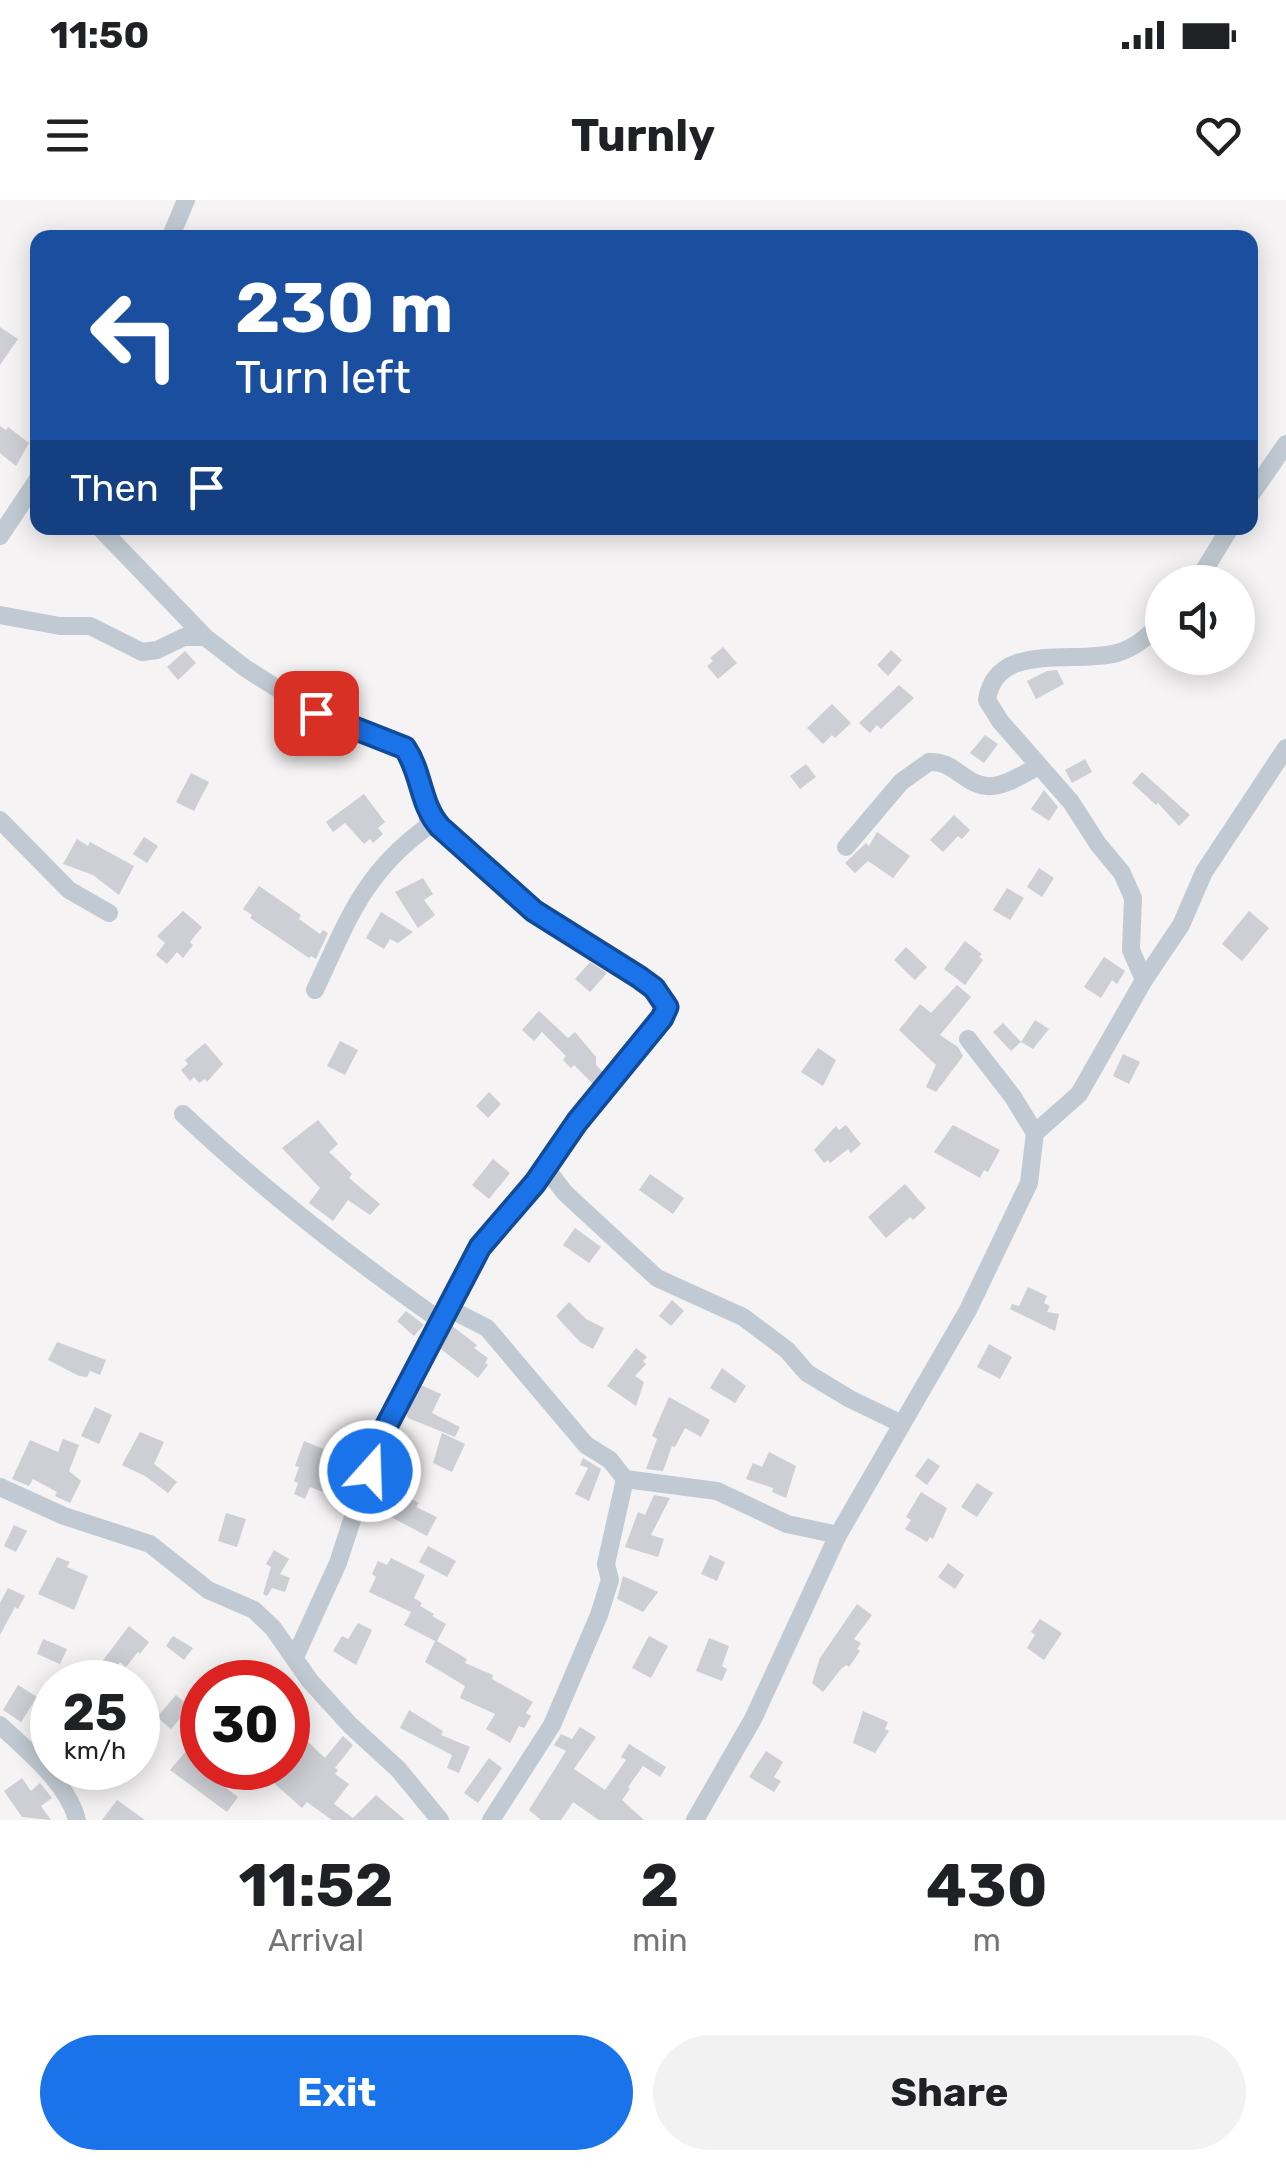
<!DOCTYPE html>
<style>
:root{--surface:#fff;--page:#f2f2f2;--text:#202124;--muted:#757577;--accent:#1a73e8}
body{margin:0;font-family:Rubik,sans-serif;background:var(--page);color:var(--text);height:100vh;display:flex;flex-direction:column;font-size:38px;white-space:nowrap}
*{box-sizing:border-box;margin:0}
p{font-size:32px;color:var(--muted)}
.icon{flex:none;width:55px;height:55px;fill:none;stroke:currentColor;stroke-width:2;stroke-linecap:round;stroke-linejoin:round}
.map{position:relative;height:1620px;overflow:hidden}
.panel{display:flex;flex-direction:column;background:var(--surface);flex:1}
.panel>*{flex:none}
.banner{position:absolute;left:30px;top:30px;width:1228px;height:305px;border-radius:20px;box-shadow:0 5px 25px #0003;background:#1a4fa0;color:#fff;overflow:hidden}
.fabs{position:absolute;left:1145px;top:365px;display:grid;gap:20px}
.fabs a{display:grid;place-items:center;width:110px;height:110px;border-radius:50%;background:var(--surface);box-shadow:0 5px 25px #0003;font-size:50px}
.speed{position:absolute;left:30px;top:1460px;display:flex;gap:20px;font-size:50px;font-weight:700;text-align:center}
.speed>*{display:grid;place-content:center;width:130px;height:130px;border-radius:50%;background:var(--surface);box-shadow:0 5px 25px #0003;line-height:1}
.speed small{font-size:25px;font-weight:400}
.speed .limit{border:15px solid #d22;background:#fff;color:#111}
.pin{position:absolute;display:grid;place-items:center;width:85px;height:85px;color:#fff;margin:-42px;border-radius:20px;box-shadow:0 5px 15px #0006}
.me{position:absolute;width:110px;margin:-55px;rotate:20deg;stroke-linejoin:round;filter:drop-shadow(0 0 8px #0008)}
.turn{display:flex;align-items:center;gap:35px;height:210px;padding:0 40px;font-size:45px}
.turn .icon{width:130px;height:130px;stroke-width:2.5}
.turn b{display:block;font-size:70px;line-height:85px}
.then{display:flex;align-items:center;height:95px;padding:0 40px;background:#0003;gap:20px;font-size:38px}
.eta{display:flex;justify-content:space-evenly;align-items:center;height:170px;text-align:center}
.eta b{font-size:60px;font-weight:700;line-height:70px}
.primary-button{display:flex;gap:20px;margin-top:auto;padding:20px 40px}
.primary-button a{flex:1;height:115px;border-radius:60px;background:var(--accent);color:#fff;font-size:40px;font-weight:700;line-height:115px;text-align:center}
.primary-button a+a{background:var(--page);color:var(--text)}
.status{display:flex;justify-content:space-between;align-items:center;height:70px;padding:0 50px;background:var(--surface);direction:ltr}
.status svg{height:28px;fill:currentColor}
header{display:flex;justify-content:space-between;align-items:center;height:130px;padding:0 40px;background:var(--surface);font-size:45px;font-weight:700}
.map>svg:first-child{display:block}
.building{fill:#cdcfd5}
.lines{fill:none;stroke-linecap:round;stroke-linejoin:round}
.minor{stroke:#c1cad2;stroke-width:18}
.route-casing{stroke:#114b97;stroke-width:25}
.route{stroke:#1a73e8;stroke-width:18}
</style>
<div class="status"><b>11:50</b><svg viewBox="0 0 49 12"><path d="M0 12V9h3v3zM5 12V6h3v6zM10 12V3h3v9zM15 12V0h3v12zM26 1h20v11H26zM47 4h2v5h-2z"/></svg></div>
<header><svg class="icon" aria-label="menu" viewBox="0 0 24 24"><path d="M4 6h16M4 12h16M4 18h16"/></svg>Turnly<svg class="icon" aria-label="heart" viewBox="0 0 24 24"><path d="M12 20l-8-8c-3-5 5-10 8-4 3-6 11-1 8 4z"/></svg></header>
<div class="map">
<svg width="1286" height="1620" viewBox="0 0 1286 1620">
<rect width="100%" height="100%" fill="#f5f3f3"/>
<g class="building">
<polygon points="0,127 18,139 0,165"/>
<polygon points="0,226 6,230 8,227 29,243 16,266 0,253"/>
<polygon points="723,447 737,463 718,479 707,466 713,461 710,458"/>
<polygon points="891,450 902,460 888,476 877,465"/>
<polygon points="185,451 196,463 178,480 167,467"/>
<polygon points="1057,470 1064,484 1036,499 1027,481 1047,471"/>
<polygon points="899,485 914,498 881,529 877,525 870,533 859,523"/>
<polygon points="832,504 851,523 835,538 832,535 823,544 807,528"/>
<polygon points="985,535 998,544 984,563 970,553"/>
<polygon points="1085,559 1092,572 1072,583 1065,570"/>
<polygon points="806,564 816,577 800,589 790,576"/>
<polygon points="1142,572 1190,615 1179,626 1158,603 1156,605 1132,583"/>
<polygon points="191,573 209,582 194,611 176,602"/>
<polygon points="1044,590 1058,607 1049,621 1031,609"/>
<polygon points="364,594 385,622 378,628 383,634 373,643 370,639 364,644 345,623 333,632 326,622"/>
<polygon points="954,615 970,630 962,639 958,636 943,652 930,640"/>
<polygon points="877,632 910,656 893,678 868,661 855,673 845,663 866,643 869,646"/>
<polygon points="144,637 158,646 147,663 133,654"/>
<polygon points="77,639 88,646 90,642 134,666 119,695 93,675 63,664"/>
<polygon points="1039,668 1054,678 1042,697 1027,687"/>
<polygon points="423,678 433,694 424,700 435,715 418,728 395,692"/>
<polygon points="259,686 301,715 299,719 320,734 323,730 328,733 316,759 311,756 309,758 250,718 252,715 243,709"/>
<polygon points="1007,688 1024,698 1010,720 993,710"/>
<polygon points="183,711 202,727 190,742 193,745 183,758 177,752 167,764 156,755 165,743 157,736"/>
<polygon points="1249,711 1269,728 1242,761 1222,744"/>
<polygon points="381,712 413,732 398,743 390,739 384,749 366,738"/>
<polygon points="965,741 982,754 979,757 983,760 965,785 944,769"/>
<polygon points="906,747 927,767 915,780 894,760"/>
<polygon points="1104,757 1125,771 1117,784 1112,780 1101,798 1084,787"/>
<polygon points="590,762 607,773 590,792 575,779"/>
<polygon points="957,785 971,797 940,835 958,847 963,856 936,892 926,887 936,865 899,830 920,804 931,813"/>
<polygon points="539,811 568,838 575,832 596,857 596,865 603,872 593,884 574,865 571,868 563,860 566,856 542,832 534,841 522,830"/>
<polygon points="1035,820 1049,829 1033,849 1021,842"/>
<polygon points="1003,823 1021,842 1011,851 993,832"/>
<polygon points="340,841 358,850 345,875 327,866"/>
<polygon points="205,843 223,864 207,882 205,879 199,883 194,877 190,881 181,870 188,864 185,860"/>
<polygon points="818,848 836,860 823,886 801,872"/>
<polygon points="1123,854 1140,862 1129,884 1113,876"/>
<polygon points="489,892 501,904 488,918 476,906"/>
<polygon points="318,920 338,944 329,952 352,974 349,978 380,1004 370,1015 348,1000 333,1021 309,1003 320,988 282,948"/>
<polygon points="846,925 861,944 851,953 848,949 830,963 828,960 824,963 814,950 836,926 839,930"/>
<polygon points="953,925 1000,950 988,972 984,970 980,978 934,952"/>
<polygon points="493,959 510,973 489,999 472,985"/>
<polygon points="650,974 684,998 673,1014 639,990"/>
<polygon points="905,984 926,1008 913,1020 910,1017 886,1038 868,1017"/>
<polygon points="575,1028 601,1047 589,1063 563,1045"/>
<polygon points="1028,1087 1047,1096 1044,1103 1050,1106 1047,1112 1059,1114 1055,1131 1010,1109 1012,1104 1019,1106"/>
<polygon points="672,1100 684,1111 671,1126 659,1116"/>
<polygon points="569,1102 586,1119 604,1128 593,1149 580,1142 556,1116"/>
<polygon points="406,1111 424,1125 414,1136 397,1121"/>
<polygon points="452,1126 477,1145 474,1148 488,1158 485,1163 488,1165 478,1178 441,1149"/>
<polygon points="57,1142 106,1160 100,1175 90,1171 87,1177 79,1176 48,1160"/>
<polygon points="989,1144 1012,1157 1000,1179 977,1167"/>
<polygon points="636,1148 647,1157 643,1161 646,1164 635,1176 644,1182 636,1206 607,1186"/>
<polygon points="722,1168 746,1186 735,1203 710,1188"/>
<polygon points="421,1185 441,1194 432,1213 460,1227 455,1237 408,1218 406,1214"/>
<polygon points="669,1197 710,1220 701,1237 685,1228 675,1247 672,1246 663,1271 646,1269 657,1239 652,1236"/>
<polygon points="95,1207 112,1215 99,1244 81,1236"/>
<polygon points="140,1232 164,1242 154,1264 177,1282 168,1293 145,1276 122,1265"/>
<polygon points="442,1233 465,1244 452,1272 433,1263"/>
<polygon points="63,1239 79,1245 69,1271 81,1281 70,1303 55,1296 57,1292 33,1279 29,1286 12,1279 30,1240 58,1252"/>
<polygon points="304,1241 348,1259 343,1272 332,1269 323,1292 310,1287 305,1299 294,1294 298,1283 294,1281 299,1267 295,1266"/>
<polygon points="769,1252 796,1266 786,1298 772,1292 773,1288 746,1279 753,1263 762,1267"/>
<polygon points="583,1258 601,1269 589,1301 575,1294 588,1268 580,1265"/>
<polygon points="928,1258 940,1266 927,1285 915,1276"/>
<polygon points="977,1283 993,1293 977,1317 961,1307"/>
<polygon points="921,1292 947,1308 933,1339 930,1337 927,1342 905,1329 911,1320 906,1317"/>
<polygon points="654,1295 670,1298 651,1335 664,1339 658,1357 625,1347 638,1312 645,1315"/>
<polygon points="406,1296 419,1303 416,1307 437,1317 427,1336 389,1316 399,1298 404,1300"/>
<polygon points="226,1313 246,1319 237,1347 218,1341"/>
<polygon points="14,1325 27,1331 16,1352 4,1346"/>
<polygon points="428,1346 456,1361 447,1377 419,1362"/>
<polygon points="274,1350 289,1359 280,1374 290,1378 285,1392 272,1388 267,1396 263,1394 271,1367 266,1364"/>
<polygon points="710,1355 725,1362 717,1381 701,1374"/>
<polygon points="57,1357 70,1362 67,1367 88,1376 74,1410 38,1394"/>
<polygon points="391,1358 425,1375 414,1398 422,1403 420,1406 434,1414 432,1416 446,1424 437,1441 467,1459 465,1463 493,1475 492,1479 533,1502 526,1513 531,1516 524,1528 519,1526 510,1543 486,1529 495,1514 460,1498 465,1486 425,1462 435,1441 404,1425 411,1412 369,1392 376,1377 372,1374 378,1361 387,1365"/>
<polygon points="948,1363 964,1375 955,1389 938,1377"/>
<polygon points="623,1376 658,1392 643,1412 617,1399"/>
<polygon points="8,1388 25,1396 18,1409 15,1407 0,1435 0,1403"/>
<polygon points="857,1404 872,1415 854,1439 861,1443 857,1449 860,1451 849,1467 846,1465 841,1469 823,1492 812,1483 820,1458"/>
<polygon points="1040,1419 1062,1433 1044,1460 1027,1448 1035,1435 1031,1432"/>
<polygon points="358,1423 372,1430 356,1465 333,1451 342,1436 348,1439"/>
<polygon points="129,1426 149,1442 140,1454 138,1452 126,1467 120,1462 103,1482 78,1482 101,1463"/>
<polygon points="173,1436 193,1448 184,1460 166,1446"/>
<polygon points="649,1436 668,1446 651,1478 632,1468"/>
<polygon points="709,1438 729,1446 722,1466 727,1469 722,1481 696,1471"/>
<polygon points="43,1439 67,1449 60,1464 37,1454"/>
<polygon points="18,1485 37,1497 21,1522 3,1510"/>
<polygon points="176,1495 190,1507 171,1529 157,1517"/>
<polygon points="409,1510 443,1531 441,1535 470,1547 459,1573 447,1568 452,1555 400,1528"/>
<polygon points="863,1511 888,1522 885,1529 889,1531 875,1553 853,1543"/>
<polygon points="288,1523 325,1558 343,1536 353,1545 335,1568 338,1570 335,1574 349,1584 334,1604 353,1618 376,1595 405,1620 332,1620 307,1602 302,1608 257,1568 288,1568"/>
<polygon points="580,1527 596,1537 574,1569 605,1590 626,1560 621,1557 629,1544 666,1567 660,1577 643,1566 628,1587 630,1589 622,1600 644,1620 599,1620 573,1602 561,1620 541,1620 529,1610 566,1551 554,1545 561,1534 572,1539"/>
<polygon points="186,1551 198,1561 195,1565 238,1597 227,1612 170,1570"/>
<polygon points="766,1551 783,1562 774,1577 781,1581 774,1592 749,1577"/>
<polygon points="489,1558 502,1568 478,1603 464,1593"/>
<polygon points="22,1578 31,1591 40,1583 52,1598 41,1606 51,1620 22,1617 4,1591"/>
<polygon points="117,1600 145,1620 102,1620"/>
</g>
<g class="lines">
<g class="minor">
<polyline points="170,38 186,0"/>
<polyline points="1250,296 1286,244"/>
<polyline points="100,328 205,437"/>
<polyline points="0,336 38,279"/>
<polyline points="1197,382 1230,328"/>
<polyline points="0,415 60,426 90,426 142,452 157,450 184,437 205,437 245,468 316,513 405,548 421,581 429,615 440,627 554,726 639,777 653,788 667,807 662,818 544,966 535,983 480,1047 377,1243 338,1363 295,1457"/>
<polyline points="0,620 69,690 109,713"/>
<path d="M846 647 901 582 929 562C953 560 964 584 987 586 1003 588 1025 573 1039 566"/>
<path d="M1144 780 1131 750 1133 698 1122 673 1098 644 1071 602 1000 521 987 500C996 440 1074 465 1117 453 1135 448 1149 436 1162 422"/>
<path d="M315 790C347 722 363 673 427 627L429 615"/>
<polyline points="968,839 1013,897 1035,933"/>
<path d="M183 914C264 991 350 1057 441 1121"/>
<polyline points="544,966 565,993 657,1078 743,1117 787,1150 807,1173 850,1199 902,1224"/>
<polyline points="448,1108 487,1128 586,1245 610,1260 625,1279 606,1364 610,1380 599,1415 552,1525 491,1620"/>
<polyline points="625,1279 717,1291 787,1324 838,1335"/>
<polyline points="0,1287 64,1316 150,1344 208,1390 254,1410 273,1428 310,1481 350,1525 398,1569 440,1620"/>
<path d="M0 1525C27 1551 68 1583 77 1620"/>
<polyline points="695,1620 753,1519 838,1335 968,1110 1029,983 1035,933 1079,894 1144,780 1181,725 1204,672 1286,548"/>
</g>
</g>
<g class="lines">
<g class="route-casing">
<path id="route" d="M316 513 405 548C422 573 420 605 440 627L534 711 639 777 654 788 667 807 662 818 577 922 535 983 480 1047 377 1244 370 1271"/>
</g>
<use href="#route" class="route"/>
</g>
</svg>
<div class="fabs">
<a><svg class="icon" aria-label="sound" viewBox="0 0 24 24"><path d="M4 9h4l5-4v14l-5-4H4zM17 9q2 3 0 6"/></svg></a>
</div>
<div class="speed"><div>25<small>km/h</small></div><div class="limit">30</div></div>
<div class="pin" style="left:316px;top:513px;background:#d93025"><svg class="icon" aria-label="arrive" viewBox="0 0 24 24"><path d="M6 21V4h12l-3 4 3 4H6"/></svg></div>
<svg class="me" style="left:370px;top:1271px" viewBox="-20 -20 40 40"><circle r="17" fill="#1a73e8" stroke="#fff" stroke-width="3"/><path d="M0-11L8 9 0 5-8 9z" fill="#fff"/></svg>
<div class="banner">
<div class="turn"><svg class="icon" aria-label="left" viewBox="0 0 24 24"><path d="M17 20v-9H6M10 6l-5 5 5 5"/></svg><div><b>230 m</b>Turn left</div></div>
<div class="then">Then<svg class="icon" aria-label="arrive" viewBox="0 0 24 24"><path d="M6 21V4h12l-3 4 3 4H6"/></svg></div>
</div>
</div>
<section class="panel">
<div class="eta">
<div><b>11:52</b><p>Arrival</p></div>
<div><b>2</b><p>min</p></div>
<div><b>430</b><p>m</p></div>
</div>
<div class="primary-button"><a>Exit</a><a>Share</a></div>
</section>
